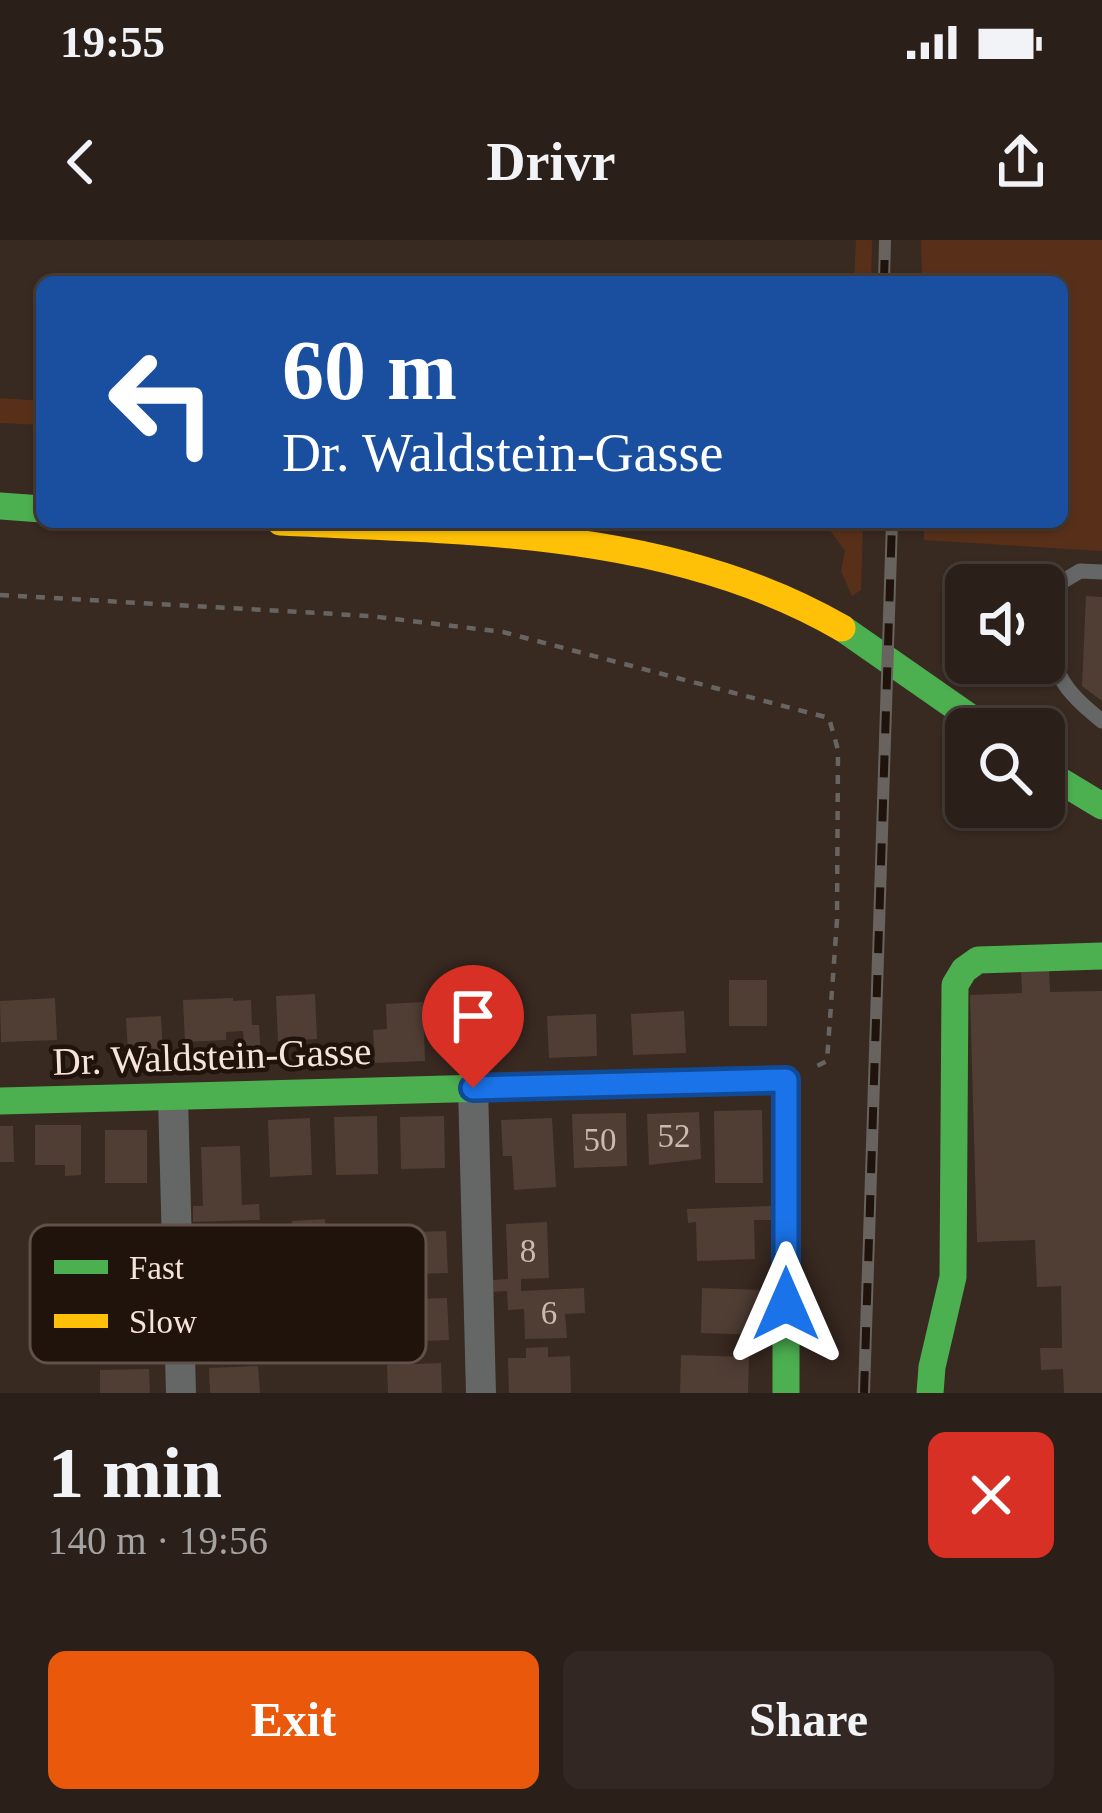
<!DOCTYPE html>
<meta charset="utf-8">
<style>
:root{--surface:#2a1f19;--page:#322722;--text:#f1f3f6;--muted:#a5a2a2;--line:#463d38;--accent:#ea580c}
body{margin:0;font-family:Georgia,serif;background:var(--page);color:var(--text);height:100vh;display:flex;flex-direction:column;font-size:45px;white-space:nowrap}
*{box-sizing:border-box;margin:0}
p{font-size:39px;color:var(--muted)}
.icon{flex:none;width:66px;height:66px;fill:none;stroke:currentColor;stroke-width:2;stroke-linecap:round;stroke-linejoin:round}
.map{position:relative;height:1153px;overflow:hidden}
.details{display:flex;flex-direction:column;background:var(--surface);flex:1}
.details>*{flex:none}
.top-card{position:absolute;left:36px;top:36px;width:1032px;height:252px;border-radius:18px;box-shadow:0 3px 9px #0004,0 0 0 3px var(--line);background:#1a4fa0;color:#fff;overflow:hidden}
.controls{position:absolute;left:945px;top:324px;display:grid;gap:24px}
.controls a{display:grid;place-items:center;width:120px;height:120px;border-radius:18px;background:var(--surface);box-shadow:0 3px 9px #0004,0 0 0 3px var(--line);font-size:60px}
.pin{position:absolute;display:grid;place-items:center;width:102px;height:102px;color:#fff;margin:-123px -51px;border-radius:50% 50% 50% 0;rotate:-45deg;box-shadow:0 0 12px #0007}
.pin .icon{rotate:45deg}
.me{position:absolute;width:132px;margin:-66px;rotate:0deg;stroke-linejoin:round;filter:drop-shadow(0 0 9px #0008)}
.turn{display:flex;align-items:center;gap:42px;height:252px;padding:0 48px;font-size:54px}
.turn .icon{width:156px;height:156px;stroke-width:2.5}
.turn b{display:block;font-size:84px;line-height:102px}
.round{display:grid;place-items:center;flex:none;width:126px;height:126px;border-radius:18px;background:var(--page)}
.head{display:flex;align-items:center;justify-content:space-between;height:204px;padding:0 48px}
h1{font-size:72px;font-weight:700;line-height:90px}
.action{display:flex;gap:24px;margin-top:auto;padding:24px 48px}
.action a{flex:1;height:138px;border-radius:18px;background:var(--accent);color:#fff;font-size:48px;font-weight:700;line-height:138px;text-align:center}
.action a+a{background:var(--page);color:var(--text)}
.status{display:flex;justify-content:space-between;align-items:center;height:84px;padding:0 60px;background:var(--surface);direction:ltr}
.status svg{height:33px;fill:currentColor}
header{display:flex;justify-content:space-between;align-items:center;height:156px;padding:0 48px;background:var(--surface);font-size:54px;font-weight:700}
.map>svg:first-child{display:block}
.green{fill:#583019}
.building{fill:#503e34}
.lines{fill:none;stroke-linecap:round;stroke-linejoin:round}
.path{stroke:#686461;stroke-width:4.5;stroke-dasharray:9 9;stroke-linecap:butt}
.lane{stroke:#646766;stroke-width:15}
.street{stroke:#646766;stroke-width:30}
.fast{stroke:#4caf50;stroke-width:27}
.slow{stroke:#ffc107;stroke-width:27}
.rail-casing{stroke:#68635e;stroke-width:12}
.rail{stroke:#20130c;stroke-width:8;stroke-dasharray:22;stroke-linecap:butt}
.route-casing{stroke:#114b97;stroke-width:30}
.route{stroke:#1a73e8;stroke-width:21}
.labels{text-anchor:middle;dominant-baseline:central;stroke-width:9;stroke-linejoin:round;paint-order:stroke}
.number-label{font-size:33px;fill:#ccbab0}
.street-label{font-size:39px;fill:#f6e3d9;stroke:#20130c}
.key{fill:#20130c;stroke:#60514a;stroke-width:3}
.key-label{font-size:33px;fill:#f6e3d9}
</style>
<div class="status"><b>19:55</b><svg viewBox="0 0 49 12"><path d="M0 12V9h3v3zM5 12V6h3v6zM10 12V3h3v9zM15 12V0h3v12zM26 1h20v11H26zM47 4h2v5h-2z"/></svg></div>
<header><svg class="icon" aria-label="back" viewBox="0 0 24 24"><path d="M15 5l-7 7 7 7"/></svg>Drivr<svg class="icon" aria-label="share" viewBox="0 0 24 24"><path d="M12 15V3M7 8l5-5 5 5M5 13v7h14v-7"/></svg></header>
<div class="map">
<svg width="1102" height="1153" viewBox="0 0 1102 1153">
<rect width="100%" height="100%" fill="#382921"/>
<g class="green">
<polygon points="856,0 872,0 871,42 854,42"/>
<polygon points="921,0 1102,0 1102,311 924,300 924,282 1062,282 1062,42 922,42"/>
<polygon points="0,158 42,161 42,185 0,183"/>
<polygon points="824,282 863,282 861,350 852,356 841,331 845,311"/>
</g>
<g class="building">
<polygon points="1086,356 1102,357 1102,461 1082,446"/>
<polygon points="1049,729 1050,752 1102,751 1102,1153 1064,1153 1063,1129 1041,1130 1040,1108 1062,1108 1061,1046 1037,1047 1035,1000 977,1002 970,755 1022,753 1021,730"/>
<rect x="729" y="740" width="38" height="46"/>
<polygon points="494,752 496,813 469,814 468,797 456,797 454,754"/>
<polygon points="315,754 317,799 278,801 276,756"/>
<polygon points="55,758 57,800 1,802 0,761"/>
<polygon points="233,758 233,761 251,760 252,785 259,785 261,820 245,821 243,791 226,792 226,800 185,802 183,760"/>
<polygon points="423,762 425,821 375,823 373,790 387,789 386,764"/>
<polygon points="684,771 686,813 633,815 631,774"/>
<polygon points="596,774 597,816 549,818 547,776"/>
<polygon points="161,776 164,828 129,830 126,778"/>
<polygon points="762,870 763,943 715,943 714,871"/>
<polygon points="699,872 701,919 649,925 647,874"/>
<polygon points="626,873 627,926 574,928 572,874"/>
<polygon points="377,876 378,934 336,935 334,877"/>
<polygon points="444,876 445,928 401,929 400,877"/>
<polygon points="310,878 312,935 270,937 268,880"/>
<polygon points="552,878 556,947 514,950 512,916 503,916 501,880"/>
<polygon points="35,885 81,885 81,935 65,936 65,925 35,925"/>
<polygon points="0,886 13,886 14,922 0,922"/>
<rect x="105" y="890" width="42" height="53"/>
<polygon points="240,906 242,965 259,964 260,980 193,982 193,966 203,966 201,907"/>
<polygon points="771,966 772,980 754,980 755,1019 697,1021 696,982 688,983 687,969"/>
<polygon points="325,979 326,1001 293,1002 292,981"/>
<polygon points="547,982 549,1038 521,1039 521,1051 584,1048 585,1073 565,1074 567,1098 525,1099 524,1069 508,1070 507,1051 492,1052 492,1040 508,1039 506,984"/>
<polygon points="446,991 448,1033 390,1035 388,993"/>
<polygon points="702,1048 762,1050 760,1095 701,1093"/>
<polygon points="412,1055 412,1059 447,1058 449,1100 398,1102 397,1087 375,1088 374,1056"/>
<polygon points="548,1107 548,1117 570,1116 571,1153 509,1153 508,1118 526,1118 526,1108"/>
<polygon points="681,1115 749,1117 748,1153 680,1153"/>
<polygon points="441,1123 442,1153 388,1153 387,1125"/>
<polygon points="258,1126 260,1153 210,1153 209,1128"/>
<polygon points="149,1129 150,1153 100,1153 100,1130"/>
</g>
<g class="lines">
<polyline class="path" points="0,355 370,376 503,392 829,478 838,510 837,680 827,821 813,828"/>
<path class="lane" d="M1102 332 1080 331 1055 346C1052 416 1042 434 1102 481"/>
<g class="street">
<polyline points="473,847 481,1153"/>
<polyline points="173,858 181,1153"/>
</g>
<g class="fast">
<polyline points="0,266 42,269"/>
<polyline points="842,388 987,489"/>
<polyline points="1044,531 1102,566"/>
<polyline points="0,861 786,840 786,1153"/>
<polyline points="930,1153 932,1127 953,1037 955,745 964,730 978,720 1102,716"/>
</g>
<path class="slow" d="M280 282C469 291 673 290 842 388"/>
<g class="rail-casing">
<g id="rail">
<polyline points="884,42 885,0"/>
<polyline points="864,1153 892,282"/>
</g>
</g>
<use href="#rail" class="rail"/>
</g>
<g class="lines">
<g class="route-casing">
<polyline id="route" points="473,848 786,840 786,1064"/>
</g>
<use href="#route" class="route"/>
</g>
<g class="labels">
<g class="number-label">
<text x="674" y="896">52</text>
<text x="600" y="900">50</text>
<text x="528" y="1011">8</text>
<text x="549" y="1073">6</text>
</g>
<g class="street-label">
<text transform="translate(212 816) rotate(-2)">Dr. Waldstein-Gasse</text>
</g>
</g>
<rect x="30" y="985" width="396" height="138" rx="18" class="key"/>
<rect x="54" y="1020" width="54" height="14" fill="#4caf50"/>
<rect x="54" y="1074" width="54" height="14" fill="#ffc107"/>
<g class="key-label">
<text x="129" y="1039">Fast</text>
<text x="129" y="1093">Slow</text>
</g>
</svg>
<div class="controls">
<a><svg class="icon" aria-label="sound" viewBox="0 0 24 24"><path d="M4 9h4l5-4v14l-5-4H4zM17 9q2 3 0 6"/></svg></a>
<a><svg class="icon" aria-label="search" viewBox="0 0 24 24"><circle cx="10" cy="10" r="6"/><path d="M15 15l6 6"/></svg></a>
</div>
<div class="pin" style="left:473px;top:848px;background:#d93025"><svg class="icon" aria-label="arrive" viewBox="0 0 24 24"><path d="M6 21V4h12l-3 4 3 4H6"/></svg></div>
<svg class="me" style="left:786px;top:1064px" viewBox="-20 -20 40 40"><path d="M0-17L14 15 0 8-14 15z" fill="#1a73e8" stroke="#fff" stroke-width="4"/></svg>
<div class="top-card">
<div class="turn"><svg class="icon" aria-label="left" viewBox="0 0 24 24"><path d="M17 20v-9H6M10 6l-5 5 5 5"/></svg><div><b>60 m</b>Dr. Waldstein-Gasse</div></div>
</div>
</div>
<section class="details">
<div class="head"><div><h1>1 min</h1><p>140 m · 19:56</p></div><a class="round" style="background:#d93025;color:#fff"><svg class="icon" aria-label="close" viewBox="0 0 24 24"><path d="M6 6l12 12M18 6L6 18"/></svg></a></div>
<div class="action"><a>Exit</a><a>Share</a></div>
</section>
